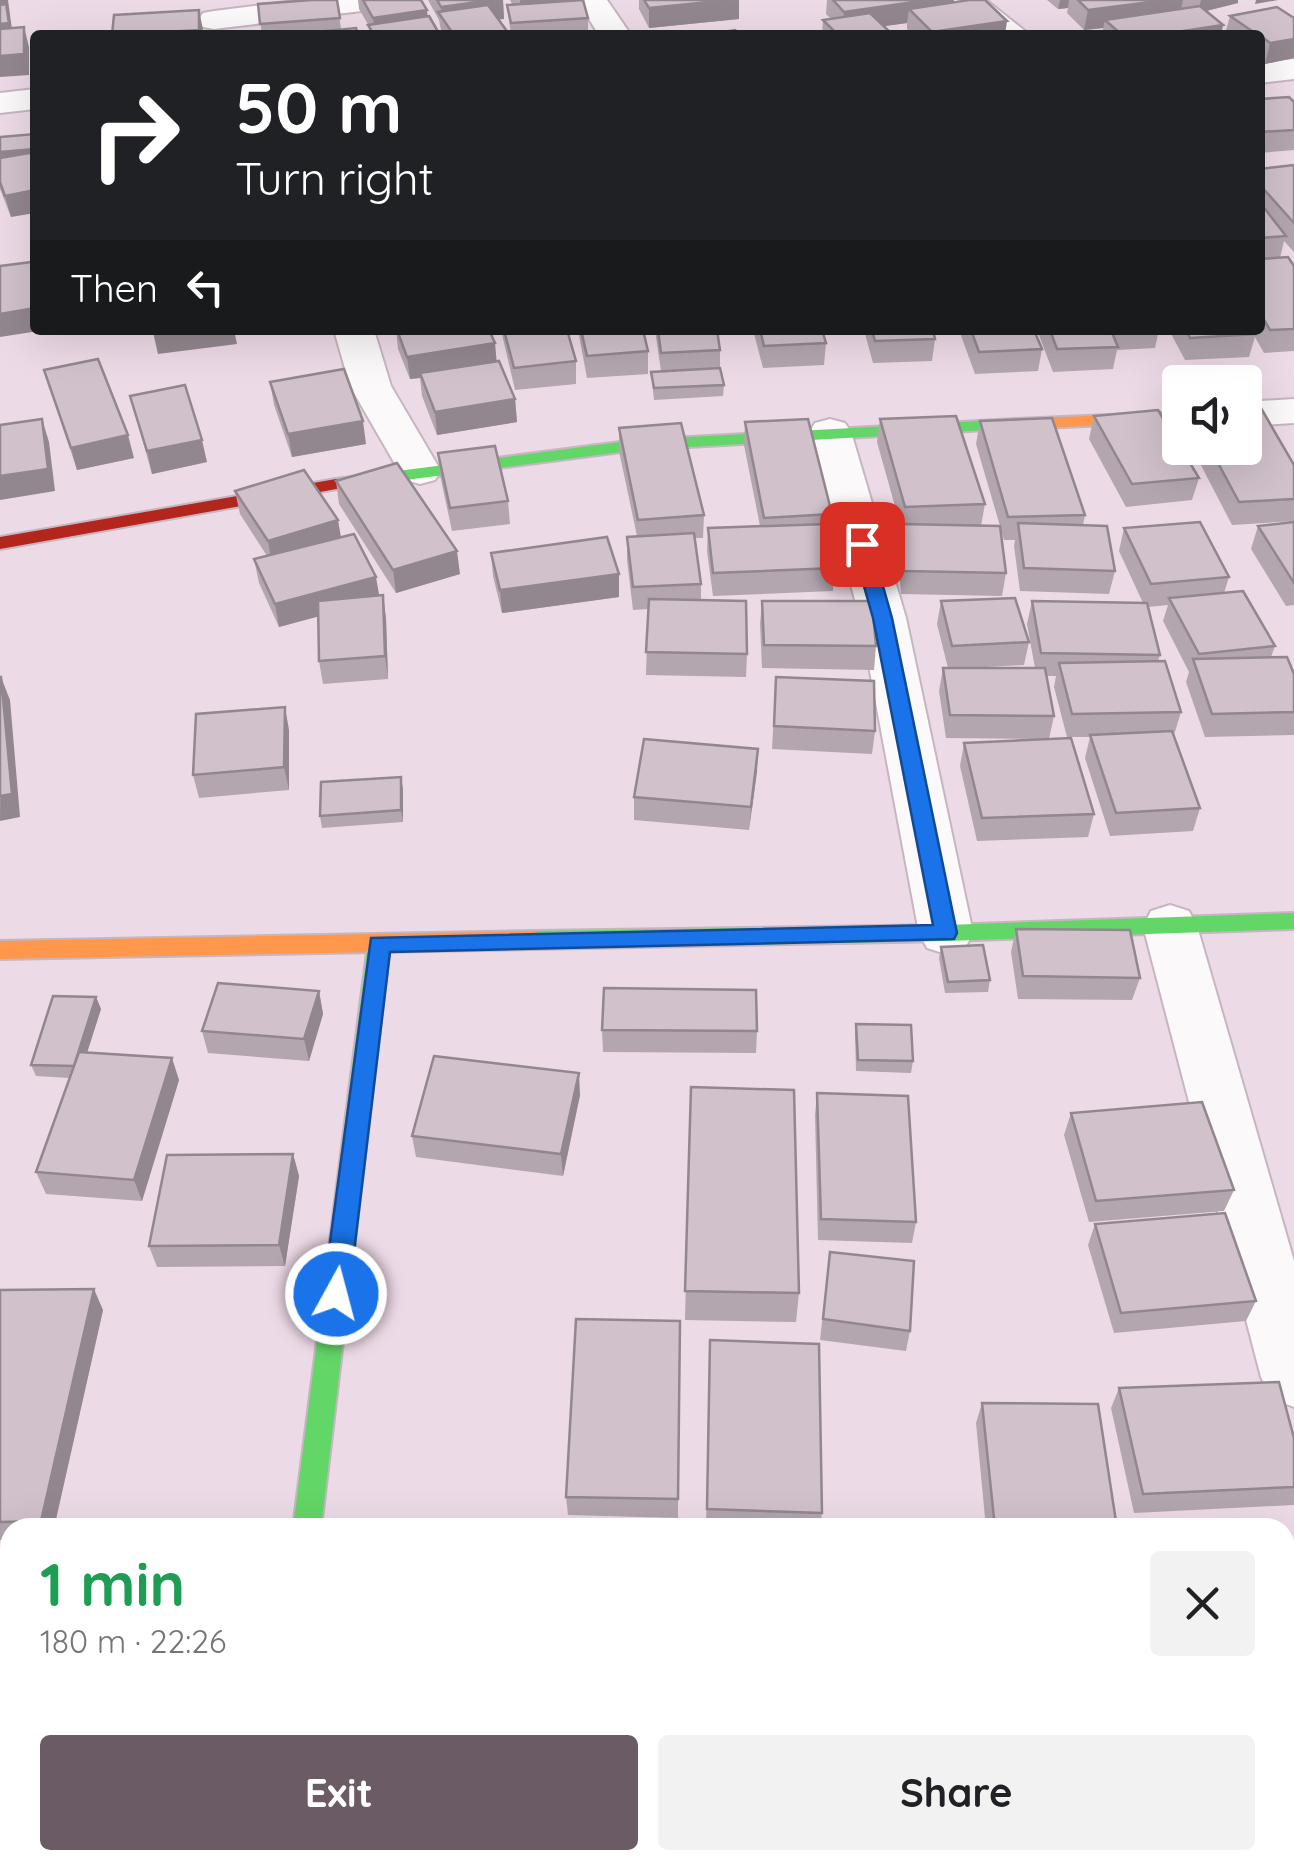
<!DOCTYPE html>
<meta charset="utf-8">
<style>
:root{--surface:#fff;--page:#f2f2f2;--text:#202124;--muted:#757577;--accent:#6a5b65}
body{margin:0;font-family:Quicksand,sans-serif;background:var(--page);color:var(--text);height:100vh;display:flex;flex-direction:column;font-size:38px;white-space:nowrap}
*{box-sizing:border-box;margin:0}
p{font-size:32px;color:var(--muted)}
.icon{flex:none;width:55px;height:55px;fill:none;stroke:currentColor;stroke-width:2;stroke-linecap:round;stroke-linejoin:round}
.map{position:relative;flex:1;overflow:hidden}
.details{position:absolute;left:0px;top:1518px;width:1295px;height:352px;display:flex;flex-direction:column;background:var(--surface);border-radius:30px 30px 0 0;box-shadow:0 10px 40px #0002}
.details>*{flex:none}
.hud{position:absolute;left:30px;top:30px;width:1235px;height:305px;border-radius:10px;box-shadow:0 10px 40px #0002;background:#202124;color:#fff;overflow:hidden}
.fabs{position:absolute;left:1162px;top:365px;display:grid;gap:20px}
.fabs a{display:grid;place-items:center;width:100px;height:100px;border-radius:10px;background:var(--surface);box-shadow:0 10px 40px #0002;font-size:50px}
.pin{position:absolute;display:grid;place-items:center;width:85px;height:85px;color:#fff;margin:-42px;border-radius:20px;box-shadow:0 5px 15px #0006}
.me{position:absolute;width:110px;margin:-55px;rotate:7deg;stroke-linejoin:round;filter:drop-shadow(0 0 8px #0008)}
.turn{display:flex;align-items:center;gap:35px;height:210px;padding:0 40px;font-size:45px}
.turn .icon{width:130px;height:130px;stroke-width:2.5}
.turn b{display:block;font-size:70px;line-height:85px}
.then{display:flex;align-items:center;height:95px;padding:0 40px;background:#0003;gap:20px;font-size:38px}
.round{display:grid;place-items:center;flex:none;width:105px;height:105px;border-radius:10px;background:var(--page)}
.summary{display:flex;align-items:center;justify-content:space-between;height:170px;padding:0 40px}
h1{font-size:60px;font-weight:700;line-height:75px;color:#1e9e55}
.button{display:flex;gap:20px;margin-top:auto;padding:20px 40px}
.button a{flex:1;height:115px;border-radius:10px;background:var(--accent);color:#fff;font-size:40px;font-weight:700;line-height:115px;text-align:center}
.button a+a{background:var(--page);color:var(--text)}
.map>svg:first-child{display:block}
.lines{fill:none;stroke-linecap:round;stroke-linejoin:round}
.street-casing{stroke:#c5b6c0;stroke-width:4}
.fast-casing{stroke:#c5b6c0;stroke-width:4}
.slow-casing{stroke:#c5b6c0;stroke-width:4}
.jam-casing{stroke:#c5b6c0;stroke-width:4}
.street{fill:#fcf9fb;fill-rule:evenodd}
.fast{fill:#63d668;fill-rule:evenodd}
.slow{fill:#ff974d;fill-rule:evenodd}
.jam{fill:#b3261e;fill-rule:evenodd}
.wall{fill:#b3a6af}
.shaded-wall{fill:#92878e}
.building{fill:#d0c1cb;stroke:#92878e;stroke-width:2.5}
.route{fill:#1a73e8;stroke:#114b97;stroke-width:2.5}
</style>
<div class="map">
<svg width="1294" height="1868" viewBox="0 0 1294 1868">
<rect width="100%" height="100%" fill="#eddae7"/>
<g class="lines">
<g class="street-casing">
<g id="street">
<polygon points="302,0 393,0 389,7 378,9 214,29 203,27 198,20 203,13 214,11"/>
<polygon points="577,0 607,0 631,35 599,35"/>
<polygon points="951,0 986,0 1030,35 994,35"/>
<polygon points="1294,59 1294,79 1260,83 1260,63"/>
<polygon points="35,89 35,109 0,113 0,93"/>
<polygon points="334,330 374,330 391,386 441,471 435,480 420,484 405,480 399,471 350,386"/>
<polygon points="1294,399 1294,423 1245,426 1245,402"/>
<polygon points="830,419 845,423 851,432 906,618 973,933 965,948 946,954 927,948 919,933 860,618 809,432 815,423"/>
<polygon points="1170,905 1189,911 1197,926 1294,1261 1294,1407 1270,1398 1261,1377 1143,926 1151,911"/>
<rect x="0" y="1646" width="10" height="74"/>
<polygon points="1294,1735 1294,1811 1285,1812 1285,1736"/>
<rect x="815" y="1860" width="80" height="8"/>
</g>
</g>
<g class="fast-casing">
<g id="fast">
<polygon points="1015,419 1021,420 1021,428 636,450 336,489 327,484 336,479 636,440"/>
<polygon points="1294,913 1294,929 946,941 533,949 525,946 522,940 525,934 533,931 946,925"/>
<polygon points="379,935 387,938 390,944 321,1528 293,1528 368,944 371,938"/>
</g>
</g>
<g class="slow-casing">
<g id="slow">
<polygon points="1180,412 1180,422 1015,429 1006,424 1015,419"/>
<polygon points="533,931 541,934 544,940 541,946 533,949 0,959 0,941"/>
</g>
</g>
<g class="jam-casing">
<polygon id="jam" points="336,479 345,484 342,488 0,549 0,537"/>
</g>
<use href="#street" class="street"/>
<use href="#fast" class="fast"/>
<use href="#slow" class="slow"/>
<use href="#jam" class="jam"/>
</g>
<g class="wall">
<polygon points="337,0 341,29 358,35 262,35 258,4"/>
<polygon points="358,0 421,0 428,16 440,35 370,35 369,26 359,9"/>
<polygon points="428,0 503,0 504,19 499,19 509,35 442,35 439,20"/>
<polygon points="510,0 583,0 588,18 588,35 511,35 507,5 512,4"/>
<polygon points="639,0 739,0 739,19 649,28 639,9"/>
<polygon points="827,0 954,0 953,2 1005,35 913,35 907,29 907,23 884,26 893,35 822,35 823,20 831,19 826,14"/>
<polygon points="1047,0 1238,0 1238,3 1206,11 1223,25 1221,35 1225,34 1230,16 1294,18 1294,58 1265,64 1260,61 1260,35 1102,35 1103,28 1084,30 1067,13 1068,8 1058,9"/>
<polygon points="199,10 202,35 112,35"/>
<polygon points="1260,99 1294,102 1294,150 1260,153"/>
<polygon points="0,137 11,217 0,189"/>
<polygon points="1294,165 1294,252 1284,241 1280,258 1294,266 1294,351 1264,353 1255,337 1249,357 1185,360 1169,330 1260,330 1260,169"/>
<polygon points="396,330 489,330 496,361 515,399 517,422 437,435 422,396 420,378 410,379 398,349"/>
<polygon points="501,330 567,330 576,361 576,384 515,390"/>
<polygon points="578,330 643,330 648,351 648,374 587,378"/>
<polygon points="655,330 717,330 720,350 720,368 724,385 723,396 654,400 651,372 661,371"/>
<polygon points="753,330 822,330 826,343 824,365 763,368"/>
<polygon points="864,330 933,330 935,339 932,361 873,363"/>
<polygon points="959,330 1034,330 1042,349 1038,371 975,374"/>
<polygon points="1037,330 1159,330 1155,348 1117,350 1113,369 1053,372"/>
<polygon points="44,370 134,458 77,470"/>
<polygon points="270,382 366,444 292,457 274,405"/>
<polygon points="130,396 207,462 152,474"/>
<polygon points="1094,416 1199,478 1192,500 1126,507 1089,439"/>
<polygon points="880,419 985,504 981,526 1000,526 976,444 980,421 1085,515 1083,525 1115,571 1109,594 1020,591 1014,546 1015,540 1004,540 1000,527 1006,573 1002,596 901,594 897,547 900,524 877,442"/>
<polygon points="745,422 832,514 830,537 835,568 833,591 713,596 707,551 708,528 760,526 744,445"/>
<polygon points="619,428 704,515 703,538 694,538 701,584 701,600 747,654 746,677 646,675 648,609 633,610 627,560 627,537 637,536 619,451"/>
<polygon points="1192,448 1245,448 1294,465 1294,521 1232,525"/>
<polygon points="438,453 508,501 510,524 452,531 440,475"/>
<polygon points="336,481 460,574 396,593 339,504"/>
<polygon points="235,491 341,538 379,596 383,595 386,619 388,679 323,684 319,661 318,616 279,627 259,583 254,559 267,556 240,514"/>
<polygon points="1294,522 1294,605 1286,606 1251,549 1258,526"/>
<polygon points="1124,528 1229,577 1224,593 1275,646 1271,657 1294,674 1294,735 1205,737 1186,682 1189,672 1163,621 1168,605 1148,607 1160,655 1158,661 1181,712 1174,735 1200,808 1193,831 1110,836 1085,758 1090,737 1067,737 1054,687 1056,676 1046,676 1054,716 1049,739 946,738 939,691 943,668 948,668 937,624 941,601 1029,642 1024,665 967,668 1035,668 1027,624 1032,601 1143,603 1119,551"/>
<polygon points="491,553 619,574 619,597 502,613 493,576"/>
<polygon points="762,601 876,646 874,670 762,668 760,624"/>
<polygon points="776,677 875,731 872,754 772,749"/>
<polygon points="289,730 289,790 199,798 193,775"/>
<polygon points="964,743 1094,814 1088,837 977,841 960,766"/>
<polygon points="758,749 749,830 634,820 634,797"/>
<polygon points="401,777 403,822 322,828 320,816"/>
<polygon points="1016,929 1140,978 1132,1000 1018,999 1011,952"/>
<polygon points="941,947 990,980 988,992 945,993 939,958"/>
<polygon points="319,991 323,1014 309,1061 208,1053 202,1031"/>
<polygon points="96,997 101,1009 87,1052 179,1080 142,1201 46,1194 36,1172 70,1078 36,1076 31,1065"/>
<polygon points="856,1024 913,1061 911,1073 856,1071 855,1035"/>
<polygon points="602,1030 757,1031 756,1053 603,1052"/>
<polygon points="691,1087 799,1293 796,1322 685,1320"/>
<polygon points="817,1093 916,1222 912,1243 818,1240 815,1115"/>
<polygon points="580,1095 563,1176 416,1157 412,1136"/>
<polygon points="1071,1113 1234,1190 1224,1211 1089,1222 1064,1135"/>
<polygon points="293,1154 299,1176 285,1266 157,1267 149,1246"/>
<polygon points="1095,1224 1256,1301 1246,1321 1114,1333 1088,1245"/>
<polygon points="830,1252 910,1331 906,1351 820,1340"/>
<polygon points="0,1290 103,1310 54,1528 10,1528 10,1540 0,1540"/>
<polygon points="709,1360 822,1513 820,1528 706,1528"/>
<polygon points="1119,1388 1294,1438 1294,1505 1134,1513 1111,1408"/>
<polygon points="982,1403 1117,1528 986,1528 976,1423"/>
<polygon points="566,1497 678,1499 678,1518 568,1515"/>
<polygon points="968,1860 1124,1860 1126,1868 969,1868"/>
<polygon points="1146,1860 1285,1860 1292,1868 1148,1868"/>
</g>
<g class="shaded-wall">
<polygon points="0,0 8,0 14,44 0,45"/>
<polygon points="492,0 503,0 504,19 448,26 442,18 441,7"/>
<polygon points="520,0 576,0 521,19"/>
<polygon points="729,0 739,0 739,19 649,28 649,8"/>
<polygon points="928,0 954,0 952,16 909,9 907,23 843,32 844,12"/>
<polygon points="1060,0 1069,0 1068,8 1058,9"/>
<polygon points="1166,0 1183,0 1179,18 1105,20 1103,28 1084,30 1088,10"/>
<polygon points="1201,0 1238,0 1238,3 1198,13"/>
<polygon points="1256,0 1278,0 1255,4"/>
<polygon points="199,10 203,30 202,35 199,35"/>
<polygon points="427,10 429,31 375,35 373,18"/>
<polygon points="1007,21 1005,35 931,35 932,32"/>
<polygon points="1223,25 1221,35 1157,35"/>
<polygon points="24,27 29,47 29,75 0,77 0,56"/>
<polygon points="1294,39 1294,58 1265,64 1270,43"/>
<polygon points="35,149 35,171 0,174 0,152"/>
<polygon points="35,190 35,213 11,217 5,196"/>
<polygon points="35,308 35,330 45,330 0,337 0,314"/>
<polygon points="169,330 234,330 237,344 158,354 153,332"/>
<polygon points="495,343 497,365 420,373 420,378 410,379 407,357"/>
<polygon points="515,399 517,422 437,435 435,412"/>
<polygon points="42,419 49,442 55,491 0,500 0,476"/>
<polygon points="363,421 366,444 292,457 288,434"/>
<polygon points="128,435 134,458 77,470 71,448"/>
<polygon points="202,440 207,462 152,474 147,451"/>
<polygon points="338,520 342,543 272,564 268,541"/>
<polygon points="457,551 460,574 396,593 393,570"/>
<polygon points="619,574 619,597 502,613 500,590"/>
<polygon points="376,577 380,600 279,627 275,604"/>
<polygon points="383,595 386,619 388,679 385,656"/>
<polygon points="1,677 10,700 20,817 0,821"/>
<polygon points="285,707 289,730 289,790 284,767"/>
<polygon points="758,749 757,772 749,830 751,807"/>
<polygon points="401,777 403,789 403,822 401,810"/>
<polygon points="319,991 323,1014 309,1061 304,1039"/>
<polygon points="96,997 101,1009 79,1078 74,1066"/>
<polygon points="172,1058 179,1080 142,1201 134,1180"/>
<polygon points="579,1073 580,1095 563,1176 561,1154"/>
<polygon points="293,1154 299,1176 285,1266 279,1245"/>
<polygon points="94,1289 103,1310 54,1528 45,1528 41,1521"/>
<polygon points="371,1860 380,1860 379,1868 370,1868"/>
</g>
<g class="building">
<polygon points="312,0 337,0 340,18 260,24 258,4"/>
<polygon points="363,0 421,0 427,10 373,18"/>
<polygon points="437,0 492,0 441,7"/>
<polygon points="583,0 588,18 511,23 507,5"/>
<polygon points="644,0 729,0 649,8"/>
<polygon points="833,0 928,0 844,12"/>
<polygon points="969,0 985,0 1007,21 932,32 909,9"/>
<polygon points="1078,0 1166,0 1088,10"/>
<polygon points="6,4 9,23 0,24 0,5"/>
<polygon points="488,5 509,34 454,35 438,12"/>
<polygon points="1200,6 1223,25 1157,35 1122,35 1105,20"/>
<polygon points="1277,7 1294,18 1294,39 1270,43 1260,35 1258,35 1230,16"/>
<polygon points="199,10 199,30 112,35 114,15"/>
<polygon points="870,13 893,35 838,35 823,20"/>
<polygon points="429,16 440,35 374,35 368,25"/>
<polygon points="24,27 24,54 0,56 0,29"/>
<polygon points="356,28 358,35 286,35"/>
<polygon points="735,30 740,35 705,35"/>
<polygon points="800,32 802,35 776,35"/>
<polygon points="1289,97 1294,102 1294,130 1260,132 1260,99"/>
<polygon points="35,134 35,149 0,152 0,137"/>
<polygon points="35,152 35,190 5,196 0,182 0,158"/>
<polygon points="1294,165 1294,223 1260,185 1260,169"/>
<polygon points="1260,209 1265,209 1286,236 1260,238"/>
<polygon points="1288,257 1294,266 1294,329 1270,330 1260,313 1260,259"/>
<polygon points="32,262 35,284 35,308 0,314 0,266"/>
<polygon points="397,330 489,330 495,343 407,357"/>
<polygon points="504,330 567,330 576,361 514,368"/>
<polygon points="581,330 643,330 648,351 587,356"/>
<polygon points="658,330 717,330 720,350 661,353"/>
<polygon points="760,330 822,330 826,343 764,346"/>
<polygon points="872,330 933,330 935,339 875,341"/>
<polygon points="971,330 1034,330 1042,349 979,352"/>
<polygon points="1050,330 1111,330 1118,347 1057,349"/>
<polygon points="1186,330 1253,330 1255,334 1190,338"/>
<polygon points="98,359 128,435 71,448 44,370"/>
<polygon points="499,361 515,399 435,412 420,373"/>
<polygon points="720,368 724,385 654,388 651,372"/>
<polygon points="344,369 363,421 288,434 270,382"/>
<polygon points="185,385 202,440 147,451 130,396"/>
<polygon points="1258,403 1294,465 1294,499 1239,502 1210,448 1245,448 1245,404"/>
<polygon points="1158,410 1199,478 1132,484 1094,416"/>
<polygon points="956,416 985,504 905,507 880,419"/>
<polygon points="1052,418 1085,515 1008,517 980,421"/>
<polygon points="42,419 48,469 0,476 0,425"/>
<polygon points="808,419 832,514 764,518 745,422"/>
<polygon points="681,423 704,515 638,520 619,428"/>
<polygon points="495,446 508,501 450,508 438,453"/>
<polygon points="397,463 457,551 393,570 336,481"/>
<polygon points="304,470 338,520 268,541 235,491"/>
<polygon points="1200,522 1229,577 1151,584 1124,528"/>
<polygon points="1294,522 1294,583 1258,526"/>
<polygon points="1018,523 1107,526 1115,571 1024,568"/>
<polygon points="827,524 835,568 713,573 708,528"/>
<polygon points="900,524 1000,526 1006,573 904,571"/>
<polygon points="694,533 701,584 633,587 627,537"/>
<polygon points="354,534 376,577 275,604 254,559"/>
<polygon points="607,537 619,574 500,590 491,553"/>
<polygon points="1243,591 1275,646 1199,654 1169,598"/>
<polygon points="383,595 385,656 319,661 318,601"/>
<polygon points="1015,598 1029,642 952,646 941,601"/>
<polygon points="649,599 746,601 747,654 646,652"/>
<polygon points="762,601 872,601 876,646 764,645"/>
<polygon points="1032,601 1147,603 1160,655 1041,653"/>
<polygon points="1287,657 1294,674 1294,712 1212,714 1193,659"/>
<polygon points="1165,661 1181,712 1072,714 1059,663"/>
<polygon points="943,668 1045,668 1054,716 950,715"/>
<polygon points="0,677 1,677 12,794 0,796"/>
<polygon points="776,677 874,681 875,731 774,726"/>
<polygon points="285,707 284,767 193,775 196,714"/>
<polygon points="1172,731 1200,808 1116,813 1090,735"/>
<polygon points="1071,738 1094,814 982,818 964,743"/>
<polygon points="644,739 758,749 751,807 634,797"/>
<polygon points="401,777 401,810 320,816 321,782"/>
<polygon points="1016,929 1130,930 1140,978 1023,976"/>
<polygon points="983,945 990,980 948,982 941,947"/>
<polygon points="218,983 319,991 304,1039 202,1031"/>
<polygon points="604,988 756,990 757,1031 602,1030"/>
<polygon points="53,996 96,997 74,1066 31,1065"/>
<polygon points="856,1024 911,1025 913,1061 858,1060"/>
<polygon points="79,1052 172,1058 134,1180 36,1172"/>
<polygon points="434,1056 579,1073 561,1154 412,1136"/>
<polygon points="691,1087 794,1090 799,1293 685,1291"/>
<polygon points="817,1093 908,1096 916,1222 821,1219"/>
<polygon points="1202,1102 1234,1190 1096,1201 1071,1113"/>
<polygon points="293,1154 279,1245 149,1246 167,1155"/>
<polygon points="1225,1213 1256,1301 1121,1313 1095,1224"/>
<polygon points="830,1252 914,1261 910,1331 823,1319"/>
<polygon points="94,1289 41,1521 0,1522 0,1290"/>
<polygon points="576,1319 680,1321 678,1499 566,1497"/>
<polygon points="710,1340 819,1344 822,1513 707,1509"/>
<polygon points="1279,1382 1294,1438 1294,1487 1143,1494 1119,1388"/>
<polygon points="982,1403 1098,1404 1117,1528 995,1528"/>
<polygon points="1285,1840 1292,1868 1161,1868 1159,1860 1285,1860"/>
<polygon points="223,1860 371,1860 370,1868 222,1868"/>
<polygon points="446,1860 594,1860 595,1868 446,1868"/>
<polygon points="977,1860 1124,1860 1126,1868 978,1868"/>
</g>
<polygon class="route" points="862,538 871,544 892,618 957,933 954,939 390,952 349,1294 345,1303 336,1306 327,1303 323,1294 371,938 933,925 873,618 852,544"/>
</svg>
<div class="fabs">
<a><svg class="icon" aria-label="sound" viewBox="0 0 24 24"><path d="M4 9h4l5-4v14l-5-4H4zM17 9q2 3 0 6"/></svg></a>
</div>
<div class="pin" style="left:862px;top:544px;background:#d93025"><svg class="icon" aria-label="arrive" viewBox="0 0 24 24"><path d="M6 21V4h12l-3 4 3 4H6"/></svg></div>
<svg class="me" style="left:336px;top:1294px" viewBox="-20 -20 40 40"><circle r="17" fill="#1a73e8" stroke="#fff" stroke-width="3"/><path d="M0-11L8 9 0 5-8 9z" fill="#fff"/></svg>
<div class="hud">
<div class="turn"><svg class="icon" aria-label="right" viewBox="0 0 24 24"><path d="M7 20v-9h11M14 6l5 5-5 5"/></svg><div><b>50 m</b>Turn right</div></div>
<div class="then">Then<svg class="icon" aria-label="left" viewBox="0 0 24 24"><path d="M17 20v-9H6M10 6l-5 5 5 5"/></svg></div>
</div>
<section class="details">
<div class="summary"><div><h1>1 min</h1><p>180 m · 22:26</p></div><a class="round"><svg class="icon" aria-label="close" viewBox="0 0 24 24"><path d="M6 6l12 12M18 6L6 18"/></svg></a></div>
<div class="button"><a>Exit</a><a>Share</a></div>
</section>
</div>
